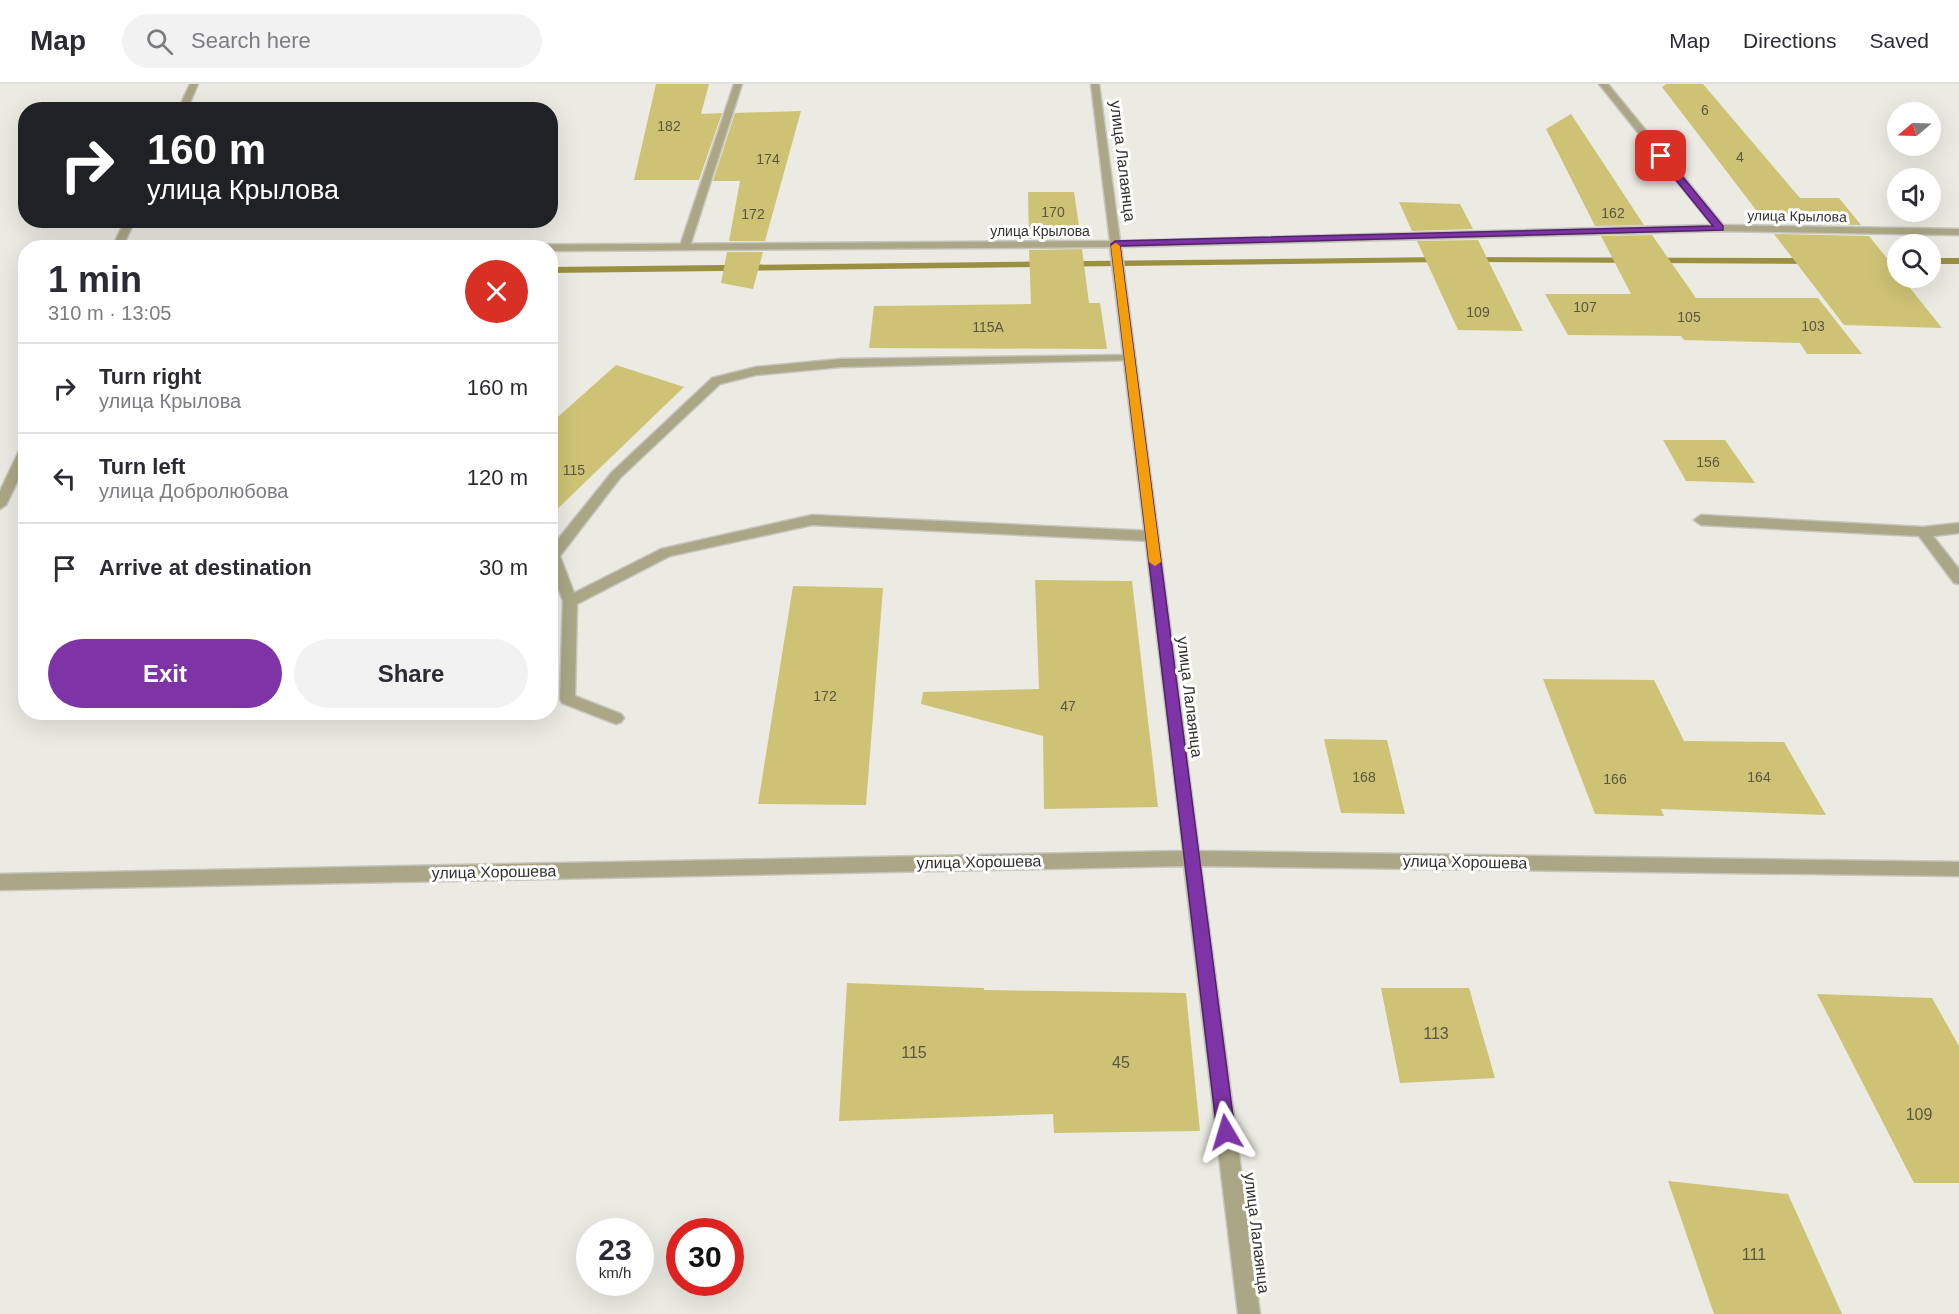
<!DOCTYPE html>
<meta charset="utf-8">
<style>
:root{--surface:#fff;--page:#f2f2f3;--text:#2b2b33;--muted:#7c7c81;--line:#e1e1e2;--accent:#7e34a6}
body{margin:0;font-family:Helvetica,sans-serif;background:var(--page);color:var(--text);height:100vh;display:flex;flex-direction:column;font-size:22px;white-space:nowrap}
*{box-sizing:border-box;margin:0}
p{font-size:20px;color:var(--muted)}
.icon{flex:none;width:33px;height:33px;fill:none;stroke:currentColor;stroke-width:2;stroke-linecap:round;stroke-linejoin:round}
.map{position:relative;flex:1;overflow:hidden}
.drawer{position:absolute;left:18px;top:156px;width:540px;height:480px;display:flex;flex-direction:column;background:var(--surface);border-radius:24px;box-shadow:0 6px 24px #0002}
.drawer>*{flex:none}
.banner{position:absolute;left:18px;top:18px;width:540px;height:126px;border-radius:24px;box-shadow:0 6px 24px #0002;background:#202124;color:#fff;overflow:hidden}
.needle{width:39px;rotate:251deg}
.tools{position:absolute;left:1887px;top:18px;display:grid;gap:12px}
.tools a{display:grid;place-items:center;width:54px;height:54px;border-radius:50%;background:var(--surface);box-shadow:0 6px 24px #0002;font-size:30px}
.speed{position:absolute;left:576px;top:1134px;display:flex;gap:12px;font-size:30px;font-weight:700;text-align:center}
.speed>*{display:grid;place-content:center;width:78px;height:78px;border-radius:50%;background:var(--surface);box-shadow:0 6px 24px #0002;line-height:1}
.speed small{font-size:15px;font-weight:400}
.speed .limit{border:9px solid #d22;background:#fff;color:#111}
.pin{position:absolute;display:grid;place-items:center;width:51px;height:51px;color:#fff;margin:-26px;border-radius:12px;box-shadow:0 3px 9px #0006}
.me{position:absolute;width:66px;margin:-33px;rotate:353deg;stroke-linejoin:round;filter:drop-shadow(0 0 4px #0008)}
.turn{display:flex;align-items:center;gap:21px;height:126px;padding:0 30px;font-size:27px}
.turn .icon{width:78px;height:78px;stroke-width:2.5}
.turn b{display:block;font-size:42px;line-height:51px}
.round{display:grid;place-items:center;flex:none;width:63px;height:63px;border-radius:32px;background:var(--page)}
.head{display:flex;align-items:center;justify-content:space-between;height:102px;padding:0 30px}
h1{font-size:36px;font-weight:700;line-height:45px}
.cta{display:flex;gap:12px;margin-top:auto;padding:12px 30px}
.cta a{flex:1;height:69px;border-radius:36px;background:var(--accent);color:#fff;font-size:24px;font-weight:700;line-height:69px;text-align:center}
.cta a+a{background:var(--page);color:var(--text)}
ul{padding:0;list-style:none}
li{display:flex;align-items:center;gap:18px;height:90px;padding:0 30px;border-top:2px solid var(--line)}
li div{flex:1}
li b{display:block;font-size:22px}
li em{font-style:normal}
header{display:flex;align-items:center;gap:36px;box-sizing:border-box;height:84px;padding:0 30px;background:var(--surface);border-bottom:2px solid var(--line)}
header strong{font-size:28px}
nav{display:flex;gap:33px;margin-inline-start:auto;font-size:21px}
.search{width:420px;height:54px;background:var(--page);display:flex;align-items:center;gap:15px;box-sizing:border-box;padding:0 21px;border-radius:33px;color:var(--muted);font-size:22px}
.map>svg:first-child{display:block}
.lines{fill:none;stroke-linecap:round;stroke-linejoin:round}
.stream{fill:#9b9042;fill-rule:evenodd}
.building{fill:#cec375}
.service-casing{stroke:#c6c6bf;stroke-width:3}
.minor-casing{stroke:#c6c6bf;stroke-width:3}
.tertiary-casing{stroke:#c6c6bf;stroke-width:3}
.service{fill:#aba786;fill-rule:evenodd}
.minor{fill:#aba786;fill-rule:evenodd}
.tertiary{fill:#aba786;fill-rule:evenodd}
.route{fill:#7e34a6;stroke:#52226c;stroke-width:1.5}
.slow{fill:#f59e0b}
.labels{text-anchor:middle;dominant-baseline:central;stroke-width:6;stroke-linejoin:round;paint-order:stroke}
.number-label{font-size:14px;fill:#5a5640}
.far-street-label{font-size:14px;fill:#33322f;stroke:#fff}
.street-label{font-size:16px;fill:#33322f;stroke:#fff}
.near-number-label{font-size:16px;fill:#5a5640}
</style>
<header>
<strong>Map</strong>
<div class="search"><svg class="icon" aria-label="search" viewBox="0 0 24 24"><circle cx="10" cy="10" r="6"/><path d="M15 15l6 6"/></svg>Search here</div>
<nav><a>Map</a><a>Directions</a><a>Saved</a></nav>
</header>
<div class="map">
<svg width="1959" height="1230" viewBox="0 0 1959 1230">
<rect width="100%" height="100%" fill="#ebebe3"/>
<g class="lines">
<g class="stream">
<polygon points="1444,173 1448,174 1448,178 550,189 550,183"/>
<polygon points="1468,173 1813,174 1818,177 1813,180 1464,178 1464,174"/>
<polygon points="1870,174 1898,174 1898,180 1866,179 1865,177"/>
<rect x="1930" y="174" width="29" height="6"/>
</g>
</g>
<g class="building">
<polygon points="656,0 709,0 701,30 722,29 699,96 634,96"/>
<polygon points="1666,0 1703,0 1800,114 1839,114 1861,141 1766,139 1662,3"/>
<polygon points="801,27 765,157 729,157 740,97 713,97 735,29"/>
<polygon points="1571,30 1644,141 1595,142 1546,45"/>
<polygon points="1028,108 1074,108 1081,155 1029,155"/>
<polygon points="1399,118 1460,120 1473,145 1412,147"/>
<polygon points="1774,150 1869,152 1898,188 1898,194 1902,194 1942,244 1844,241"/>
<polygon points="1652,151 1696,214 1818,214 1862,270 1807,270 1800,259 1684,256 1681,252 1568,251 1545,210 1631,210 1601,152"/>
<polygon points="1478,156 1523,247 1458,246 1417,157"/>
<polygon points="1082,165 1089,219 1100,219 1107,265 869,264 874,222 1031,220 1029,166"/>
<polygon points="727,168 763,168 753,205 721,199"/>
<polygon points="616,281 684,303 550,432 550,340"/>
<polygon points="1663,356 1725,356 1755,399 1686,397"/>
<polygon points="1035,496 1132,497 1158,723 1044,725 1043,652 921,620 923,608 1039,605"/>
<polygon points="793,502 883,504 866,721 758,720"/>
<polygon points="1543,595 1654,596 1684,657 1784,658 1826,731 1661,725 1664,732 1595,730"/>
<polygon points="1324,655 1387,656 1405,730 1341,729"/>
<polygon points="847,899 984,904 984,906 1186,909 1200,1047 1054,1049 1053,1030 839,1037"/>
<polygon points="1381,904 1469,904 1495,994 1400,999"/>
<polygon points="1817,910 1932,914 1959,962 1959,1099 1914,1099"/>
<polygon points="1668,1097 1788,1110 1842,1230 1714,1230"/>
</g>
<g class="lines">
<g class="service-casing">
<g id="service">
<polygon points="734,0 742,0 690,162 681,164 680,162"/>
<polygon points="1129,271 1135,274 1133,276 841,283 756,291 720,300 620,394 560,472 574,509 661,465 812,431 1151,447 1158,452 1151,457 812,441 670,472 577,520 575,612 621,630 624,634 621,638 616,640 562,619 560,615 563,517 550,483 550,465 612,388 712,294 756,283 841,275"/>
<polygon points="1701,431 1923,443 1959,439 1959,449 1933,452 1959,485 1959,500 1954,499 1919,452 1701,441 1694,436"/>
</g>
</g>
<g class="minor-casing">
<polygon id="minor" points="1091,0 1099,0 1120,157 1712,141 1599,0 1608,0 1723,141 1959,145 1959,151 1720,147 1121,163 1199,767 1959,778 1959,792 1201,782 1260,1230 1238,1230 1184,782 0,806 0,790 1183,767 1110,163 550,167 550,164 477,164 482,161 1110,157"/>
</g>
<g class="tertiary-casing">
<g id="tertiary">
<polygon points="190,0 198,0 187,26 178,26"/>
<polygon points="125,136 135,136 122,164 112,164"/>
<polygon points="26,361 26,380 6,421 0,425 0,407 20,365"/>
</g>
</g>
<use href="#service" class="service"/>
<use href="#minor" class="minor"/>
<use href="#tertiary" class="tertiary"/>
</g>
<polygon class="route" points="1658,70 1664,70 1723,142 1723,146 1120,162 1235,1048 1232,1054 1226,1056 1220,1054 1217,1048 1111,160 1115,157 1713,142 1658,74"/>
<polygon class="slow" points="1116,159 1120,162 1161,478 1155,482 1149,478 1111,162"/>
<g class="labels">
<g class="number-label">
<text x="1705" y="26">6</text>
<text x="669" y="42">182</text>
<text x="1740" y="73">4</text>
<text x="768" y="75">174</text>
<text x="1053" y="128">170</text>
<text x="1613" y="129">162</text>
<text x="753" y="130">172</text>
<text x="1585" y="223">107</text>
<text x="1478" y="228">109</text>
<text x="1689" y="233">105</text>
<text x="1813" y="242">103</text>
<text x="988" y="243">115А</text>
<text x="1708" y="378">156</text>
<text x="574" y="386">115</text>
<text x="825" y="612">172</text>
<text x="1068" y="622">47</text>
<text x="1364" y="693">168</text>
<text x="1759" y="693">164</text>
<text x="1615" y="695">166</text>
</g>
<g class="far-street-label">
<text transform="translate(1797 132) rotate(1)">улица Крылова</text>
<text x="1040" y="147">улица Крылова</text>
</g>
<g class="street-label">
<text transform="translate(1123 77) rotate(83)">улица Лалаянца</text>
<text transform="translate(1190 613) rotate(83)">улица Лалаянца</text>
<text transform="translate(979 778) rotate(-1)">улица Хорошева</text>
<text transform="translate(1465 778) rotate(1)">улица Хорошева</text>
<text transform="translate(494 788) rotate(-1)">улица Хорошева</text>
<text transform="translate(1257 1149) rotate(83)">улица Лалаянца</text>
</g>
<g class="near-number-label">
<text x="1436" y="949">113</text>
<text x="914" y="968">115</text>
<text x="1121" y="978">45</text>
<text x="1919" y="1030">109</text>
<text x="1754" y="1170">111</text>
</g>
</g>
</svg>
<div class="tools">
<a><svg class="needle" viewBox="-14 -14 28 28"><path d="M0-13l5 13h-10z" fill="#e53935"/><path d="M0 13l5-13h-10z" fill="#7c7c81"/></svg></a>
<a><svg class="icon" aria-label="sound" viewBox="0 0 24 24"><path d="M4 9h4l5-4v14l-5-4H4zM17 9q2 3 0 6"/></svg></a>
<a><svg class="icon" aria-label="search" viewBox="0 0 24 24"><circle cx="10" cy="10" r="6"/><path d="M15 15l6 6"/></svg></a>
</div>
<div class="speed"><div>23<small>km/h</small></div><div class="limit">30</div></div>
<div class="pin" style="left:1661px;top:72px;background:#d93025"><svg class="icon" aria-label="arrive" viewBox="0 0 24 24"><path d="M6 21V4h12l-3 4 3 4H6"/></svg></div>
<svg class="me" style="left:1226px;top:1048px" viewBox="-20 -20 40 40"><path d="M0-17L14 15 0 8-14 15z" fill="#7e34a6" stroke="#fff" stroke-width="4"/></svg>
<div class="banner">
<div class="turn"><svg class="icon" aria-label="right" viewBox="0 0 24 24"><path d="M7 20v-9h11M14 6l5 5-5 5"/></svg><div><b>160 m</b>улица Крылова</div></div>
</div>
<section class="drawer">
<div class="head"><div><h1>1 min</h1><p>310 m · 13:05</p></div><a class="round" style="background:#d93025;color:#fff"><svg class="icon" aria-label="close" viewBox="0 0 24 24"><path d="M6 6l12 12M18 6L6 18"/></svg></a></div>
<ul>
<li><svg class="icon" aria-label="right" viewBox="0 0 24 24"><path d="M7 20v-9h11M14 6l5 5-5 5"/></svg><div><b>Turn right</b><p>улица Крылова</p></div><em>160 m</em></li>
<li><svg class="icon" aria-label="left" viewBox="0 0 24 24"><path d="M17 20v-9H6M10 6l-5 5 5 5"/></svg><div><b>Turn left</b><p>улица Добролюбова</p></div><em>120 m</em></li>
<li><svg class="icon" aria-label="arrive" viewBox="0 0 24 24"><path d="M6 21V4h12l-3 4 3 4H6"/></svg><div><b>Arrive at destination</b></div><em>30 m</em></li>
</ul>
<div class="cta"><a>Exit</a><a>Share</a></div>
</section>
</div>
